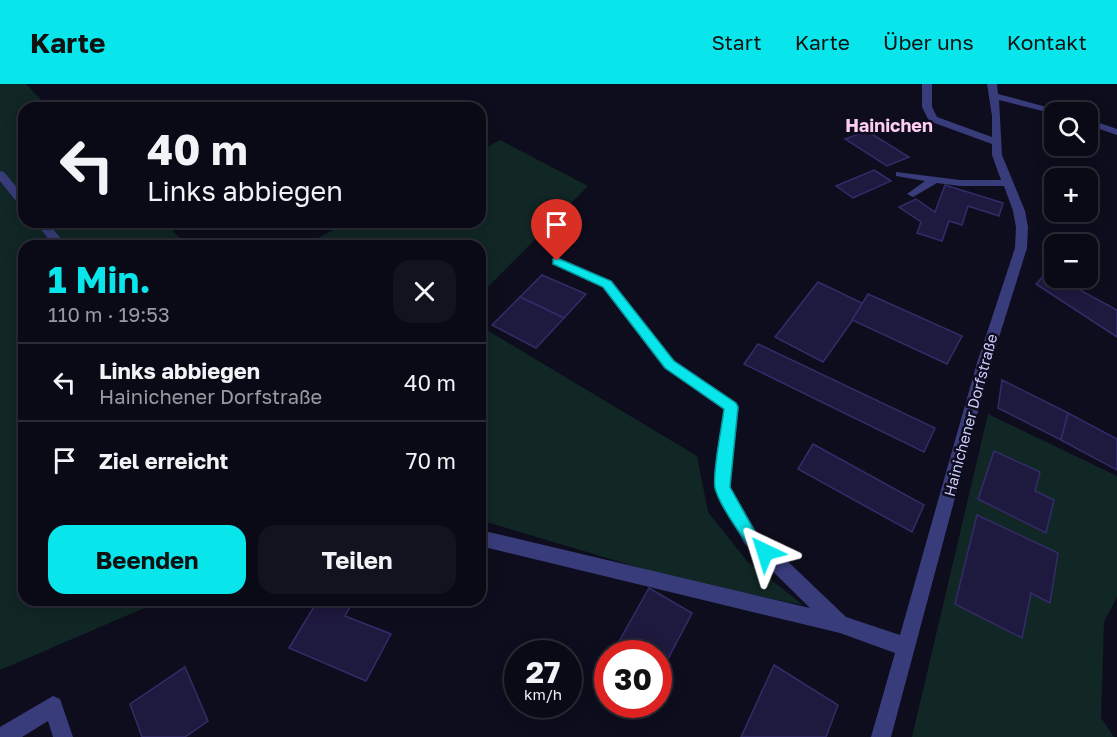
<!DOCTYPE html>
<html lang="de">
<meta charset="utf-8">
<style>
:root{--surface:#0a0a16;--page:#13131f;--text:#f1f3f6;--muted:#999aa1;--line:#2a2b35;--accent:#09e6eb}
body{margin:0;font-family:"Golos Text",sans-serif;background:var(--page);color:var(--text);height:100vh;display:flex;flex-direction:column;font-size:22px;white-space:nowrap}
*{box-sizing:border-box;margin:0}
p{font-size:20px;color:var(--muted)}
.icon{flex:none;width:33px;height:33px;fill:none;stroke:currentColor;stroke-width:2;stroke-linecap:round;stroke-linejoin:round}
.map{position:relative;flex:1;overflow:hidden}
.details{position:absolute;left:18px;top:156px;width:468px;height:366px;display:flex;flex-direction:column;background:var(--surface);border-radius:18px;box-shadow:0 3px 15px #0003,0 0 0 2px var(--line)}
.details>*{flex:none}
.guide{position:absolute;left:18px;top:18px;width:468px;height:126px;border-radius:18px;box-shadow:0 3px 15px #0003,0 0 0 2px var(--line);background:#0a0a16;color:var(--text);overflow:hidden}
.controls{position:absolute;left:1044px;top:18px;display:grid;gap:12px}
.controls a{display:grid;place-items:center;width:54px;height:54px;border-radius:12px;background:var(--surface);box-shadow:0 3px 15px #0003,0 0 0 2px var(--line);font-size:30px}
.speed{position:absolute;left:504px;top:556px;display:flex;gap:12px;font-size:30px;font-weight:700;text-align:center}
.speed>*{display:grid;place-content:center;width:78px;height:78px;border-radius:50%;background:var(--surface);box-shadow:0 3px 15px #0003,0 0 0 2px var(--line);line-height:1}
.speed small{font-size:15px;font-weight:400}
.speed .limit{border:9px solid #d22;background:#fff;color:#111}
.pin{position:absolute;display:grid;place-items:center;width:51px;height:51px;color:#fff;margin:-62px -26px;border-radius:50% 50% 50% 0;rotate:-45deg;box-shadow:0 0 6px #0007}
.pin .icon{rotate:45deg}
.me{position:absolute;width:66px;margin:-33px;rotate:319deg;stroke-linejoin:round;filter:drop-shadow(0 0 4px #0008)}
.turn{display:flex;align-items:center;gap:21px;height:126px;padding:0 30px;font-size:27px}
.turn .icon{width:78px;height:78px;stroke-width:2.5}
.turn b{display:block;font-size:42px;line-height:51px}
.round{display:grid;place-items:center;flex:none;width:63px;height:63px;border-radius:18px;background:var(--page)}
.overview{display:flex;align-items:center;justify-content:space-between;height:102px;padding:0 30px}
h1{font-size:36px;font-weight:700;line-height:45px;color:var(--accent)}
.button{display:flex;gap:12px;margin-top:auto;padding:12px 30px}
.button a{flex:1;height:69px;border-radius:18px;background:var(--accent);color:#111;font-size:24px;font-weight:700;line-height:69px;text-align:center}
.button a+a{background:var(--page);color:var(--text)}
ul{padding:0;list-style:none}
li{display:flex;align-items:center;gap:18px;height:78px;padding:0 30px;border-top:2px solid var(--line)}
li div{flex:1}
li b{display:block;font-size:22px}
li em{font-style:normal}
header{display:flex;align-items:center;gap:36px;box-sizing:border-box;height:84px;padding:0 30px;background:var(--accent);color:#111}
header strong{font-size:28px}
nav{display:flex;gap:33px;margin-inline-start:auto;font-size:21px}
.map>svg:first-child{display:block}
.green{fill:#102725}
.building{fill:#1e193e;stroke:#342c69;stroke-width:1.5}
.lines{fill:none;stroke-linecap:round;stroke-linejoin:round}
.minor{fill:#393c7b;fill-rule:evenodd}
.route{fill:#09e6eb;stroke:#069699;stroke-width:1.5}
.labels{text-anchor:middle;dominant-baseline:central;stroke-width:5;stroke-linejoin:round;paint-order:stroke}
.street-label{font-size:15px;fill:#cdcbfd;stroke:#0e0d1d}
.far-district-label{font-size:18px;font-weight:bold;fill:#fdcdef;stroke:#0e0d1d}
</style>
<header>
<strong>Karte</strong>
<nav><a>Start</a><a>Karte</a><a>Über uns</a><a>Kontakt</a></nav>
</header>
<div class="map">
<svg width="1117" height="653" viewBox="0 0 1117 653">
<rect width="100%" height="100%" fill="#0e0d1d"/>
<g class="green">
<polygon points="0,0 26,0 49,24 24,24 24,138 164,138 188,162 24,162 24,516 163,516 0,586"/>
<polygon points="500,56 588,102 480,211 480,162 303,162 348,138 480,138 480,67"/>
<polygon points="480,242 697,372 708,428 747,477 803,521 684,497 483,437 480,434"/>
<polygon points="988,330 1117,392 1117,513 1104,538 1101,634 1114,653 912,653"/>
</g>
<g class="building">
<polygon points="867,47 909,73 887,82 845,55"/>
<polygon points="874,86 891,97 853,114 836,102"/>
<polygon points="945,101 1003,119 999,132 968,122 962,141 949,137 942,157 917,149 921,138 899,123 916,115 935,128"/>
<polygon points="1047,188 1117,226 1117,253 1036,200"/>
<polygon points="542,191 586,210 564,234 520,213"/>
<polygon points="818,198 864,220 823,278 775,253"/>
<polygon points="868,210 962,252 947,280 852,236"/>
<polygon points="520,213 564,234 536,264 492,241"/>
<polygon points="758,260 935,344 924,368 744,280"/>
<polygon points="1002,296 1068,329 1061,356 998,324"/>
<polygon points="1068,329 1117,355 1117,386 1061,356"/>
<polygon points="813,360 924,421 912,448 798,385"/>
<polygon points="994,367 1040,388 1035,407 1054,416 1046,449 978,415"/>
<polygon points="977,431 1058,469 1050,519 1031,509 1022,554 955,520"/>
<polygon points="649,504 692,529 658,594 658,570 612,570"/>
<polygon points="318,516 354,516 345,532 391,550 366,597 289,564"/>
<polygon points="774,581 838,621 826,653 741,653"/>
<polygon points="185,583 208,637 185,653 142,653 130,620"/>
</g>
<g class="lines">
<g class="minor">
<polygon points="922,0 932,0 932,23 937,33 992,53 992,32 987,0 997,0 998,10 1065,28 1054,30 999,16 1002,71 1025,127 1028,143 1027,164 991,279 891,653 871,653 895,569 840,549 480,462 480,446 810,524 744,459 714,403 724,326 664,284 602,203 553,180 553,174 557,173 612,197 674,276 737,319 739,323 730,402 756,447 846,533 900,551 977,279 1015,164 1016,143 1013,127 1004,102 960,102 937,99 913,113 907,110 925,97 896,92 896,88 960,96 1001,96 992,71 992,60 929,37 922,23"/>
<polygon points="1088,35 1117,45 1117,51 1088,41"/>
<polygon points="0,87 4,88 24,112 24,123 20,122 0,97"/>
<polygon points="35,138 47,138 67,162 54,162"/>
<polygon points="53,612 60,615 73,653 53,653 48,637 22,653 0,653 0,643"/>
</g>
</g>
<path class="route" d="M557 174 611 197 674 277 736 319 738 323 730 403 755 448 773 468 770 473 765 475C750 469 719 420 715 404 712 389 722 343 724 325L665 284 603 203 553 180V175Z"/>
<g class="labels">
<g class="street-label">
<text transform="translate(970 331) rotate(-75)">Hainichener Dorfstraße</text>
</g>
<g class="far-district-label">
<text x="889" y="41">Hainichen</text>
</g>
</g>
</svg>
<div class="controls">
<a><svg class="icon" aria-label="search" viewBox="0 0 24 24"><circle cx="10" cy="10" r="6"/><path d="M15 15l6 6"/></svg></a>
<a>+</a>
<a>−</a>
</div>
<div class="speed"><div>27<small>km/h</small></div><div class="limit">30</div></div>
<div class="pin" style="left:557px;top:177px;background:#d93025"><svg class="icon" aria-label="arrive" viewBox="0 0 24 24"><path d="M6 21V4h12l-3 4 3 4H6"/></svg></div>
<svg class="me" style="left:765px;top:468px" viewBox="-20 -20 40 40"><path d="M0-17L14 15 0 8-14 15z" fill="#09e6eb" stroke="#fff" stroke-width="4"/></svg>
<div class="guide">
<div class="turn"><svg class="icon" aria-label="left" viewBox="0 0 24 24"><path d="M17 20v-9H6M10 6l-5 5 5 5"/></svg><div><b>40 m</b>Links abbiegen</div></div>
</div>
<section class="details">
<div class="overview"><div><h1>1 Min.</h1><p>110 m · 19:53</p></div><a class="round"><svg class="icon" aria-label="close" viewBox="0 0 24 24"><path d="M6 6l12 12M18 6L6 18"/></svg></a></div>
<ul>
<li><svg class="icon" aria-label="left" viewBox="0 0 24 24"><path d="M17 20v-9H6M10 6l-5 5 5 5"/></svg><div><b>Links abbiegen</b><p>Hainichener Dorfstraße</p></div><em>40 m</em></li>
<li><svg class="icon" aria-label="arrive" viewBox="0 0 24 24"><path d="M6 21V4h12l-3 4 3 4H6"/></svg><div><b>Ziel erreicht</b></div><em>70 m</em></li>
</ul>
<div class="button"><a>Beenden</a><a>Teilen</a></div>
</section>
</div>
